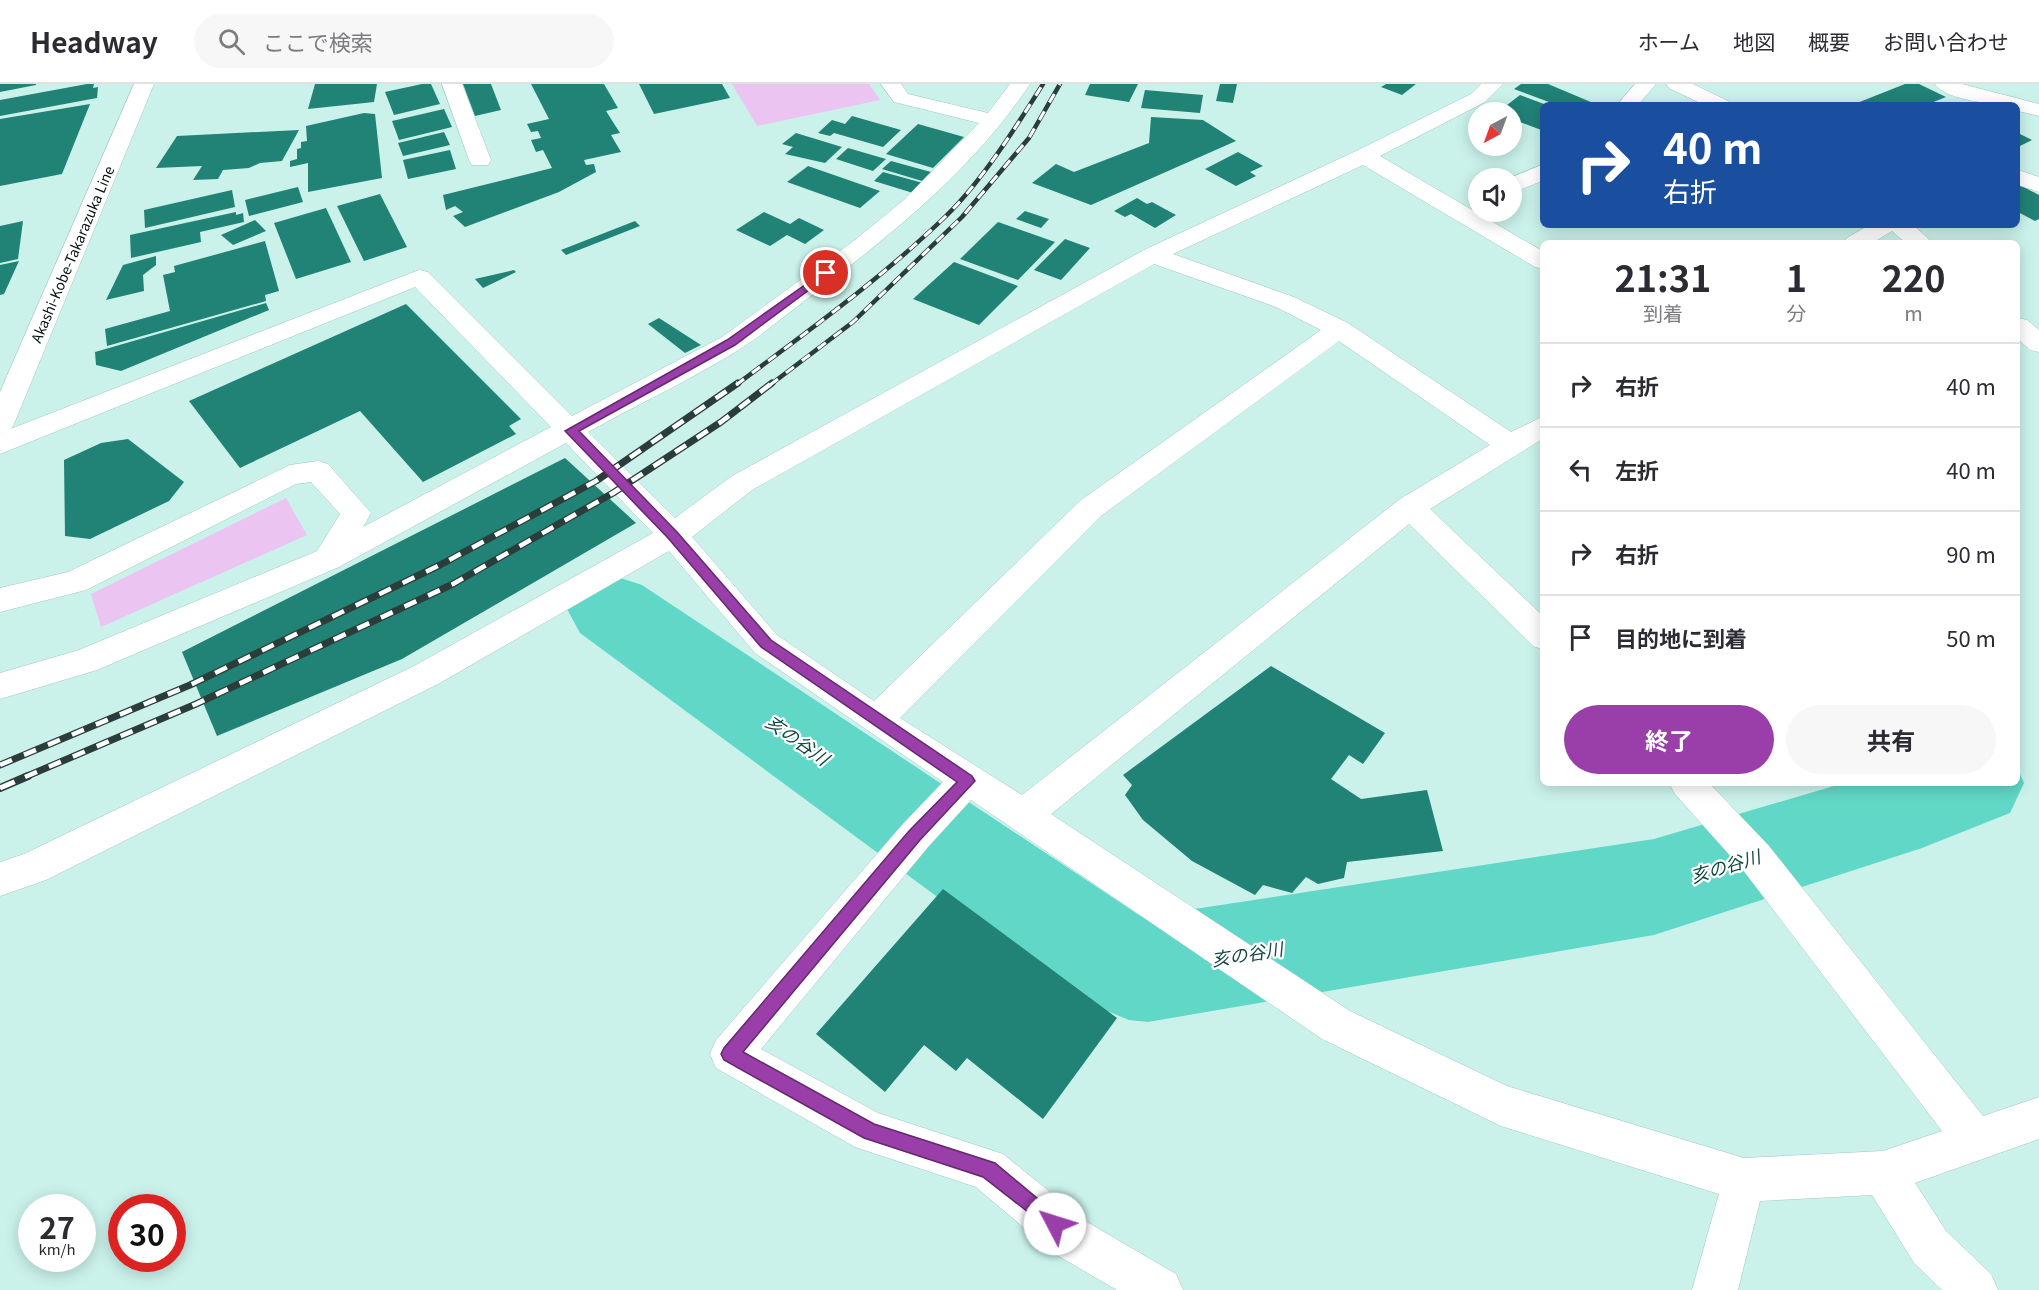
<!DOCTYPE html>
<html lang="ja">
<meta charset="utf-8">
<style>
:root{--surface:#fff;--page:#f7f7f7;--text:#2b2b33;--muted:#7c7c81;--line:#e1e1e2;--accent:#9a3ea9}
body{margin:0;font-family:Georgia,"Noto Sans JP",serif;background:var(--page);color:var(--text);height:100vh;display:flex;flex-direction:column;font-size:22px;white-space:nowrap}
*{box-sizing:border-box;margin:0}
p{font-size:20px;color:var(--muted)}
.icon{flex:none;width:33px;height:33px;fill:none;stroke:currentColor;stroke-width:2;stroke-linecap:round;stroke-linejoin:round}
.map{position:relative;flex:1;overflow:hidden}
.sheet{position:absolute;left:1540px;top:156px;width:480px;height:546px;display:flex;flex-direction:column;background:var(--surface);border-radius:9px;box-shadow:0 3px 15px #0003}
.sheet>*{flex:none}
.banner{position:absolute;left:1540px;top:18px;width:480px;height:126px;border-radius:9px;box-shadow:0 3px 15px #0003;background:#1a4fa0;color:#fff;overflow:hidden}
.needle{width:39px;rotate:221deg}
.fabs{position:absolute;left:1468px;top:18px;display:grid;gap:12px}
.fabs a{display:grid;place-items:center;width:54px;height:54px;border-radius:50%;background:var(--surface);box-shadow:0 3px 15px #0003;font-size:30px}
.speed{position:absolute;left:18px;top:1110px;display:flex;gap:12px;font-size:30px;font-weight:700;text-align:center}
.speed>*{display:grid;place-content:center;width:78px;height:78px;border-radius:50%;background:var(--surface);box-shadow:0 3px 15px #0003;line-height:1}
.speed small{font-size:15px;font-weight:400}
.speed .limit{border:9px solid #d22;background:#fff;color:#111}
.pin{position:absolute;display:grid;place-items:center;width:51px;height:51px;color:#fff;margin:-26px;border:3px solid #fff;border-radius:50%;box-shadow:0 2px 6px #0007}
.me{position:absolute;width:66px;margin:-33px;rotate:310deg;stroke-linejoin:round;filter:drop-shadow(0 0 4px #0008)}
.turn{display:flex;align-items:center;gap:21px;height:126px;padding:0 24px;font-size:27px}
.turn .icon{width:78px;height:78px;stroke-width:2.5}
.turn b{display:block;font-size:42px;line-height:51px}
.eta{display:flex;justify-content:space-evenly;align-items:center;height:102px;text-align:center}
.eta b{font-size:36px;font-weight:700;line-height:42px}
.cta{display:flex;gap:12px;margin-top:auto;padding:12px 24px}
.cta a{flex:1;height:69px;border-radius:36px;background:var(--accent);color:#fff;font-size:24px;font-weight:700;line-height:69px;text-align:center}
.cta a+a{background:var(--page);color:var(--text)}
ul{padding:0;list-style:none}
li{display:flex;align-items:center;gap:18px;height:84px;padding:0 24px;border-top:2px solid var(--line)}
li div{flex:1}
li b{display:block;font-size:22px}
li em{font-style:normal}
header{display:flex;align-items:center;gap:36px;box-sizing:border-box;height:84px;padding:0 30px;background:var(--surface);border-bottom:2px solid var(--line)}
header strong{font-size:28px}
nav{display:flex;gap:33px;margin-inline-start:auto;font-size:21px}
.search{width:420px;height:54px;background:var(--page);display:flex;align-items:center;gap:15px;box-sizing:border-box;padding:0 21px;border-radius:33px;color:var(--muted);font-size:22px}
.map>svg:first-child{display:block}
.green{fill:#ebc4f1}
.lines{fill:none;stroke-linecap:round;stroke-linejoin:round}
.river{fill:#61d8c7;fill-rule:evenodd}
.building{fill:#218276}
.minor-casing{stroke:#a1c8c1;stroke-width:1}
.major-casing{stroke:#a1c8c1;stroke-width:1}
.minor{fill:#fff;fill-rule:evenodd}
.major{fill:#fff;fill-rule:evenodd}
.rail-far2-casing{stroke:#2b3d3a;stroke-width:4.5}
.rail-far1-casing{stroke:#2b3d3a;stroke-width:7}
.rail-casing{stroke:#2b3d3a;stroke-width:8}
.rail-far2{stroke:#fff;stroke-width:3;stroke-dasharray:10;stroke-linecap:butt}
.rail-far1{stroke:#fff;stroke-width:4.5;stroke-dasharray:13;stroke-linecap:butt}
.rail{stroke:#fff;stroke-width:5;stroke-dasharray:16;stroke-linecap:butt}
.route{fill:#9a3ea9;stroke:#64286e;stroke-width:1.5}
.labels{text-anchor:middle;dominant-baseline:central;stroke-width:4.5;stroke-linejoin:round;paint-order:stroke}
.far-street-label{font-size:14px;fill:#04110f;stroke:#fff}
.water-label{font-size:18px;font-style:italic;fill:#124841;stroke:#fff}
</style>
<header>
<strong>Headway</strong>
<div class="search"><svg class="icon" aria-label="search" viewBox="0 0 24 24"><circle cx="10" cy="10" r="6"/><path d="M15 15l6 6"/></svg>ここで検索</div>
<nav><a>ホーム</a><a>地図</a><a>概要</a><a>お問い合わせ</a></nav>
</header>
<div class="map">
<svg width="2039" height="1206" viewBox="0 0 2039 1206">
<rect width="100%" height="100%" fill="#caf2eb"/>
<g class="green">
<polygon points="732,0 869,0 880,16 757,42"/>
<polygon points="286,414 307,451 101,543 91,510"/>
</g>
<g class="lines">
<polygon class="river" points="611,491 642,501 1139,831 1148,832 1654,755 1844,699 2018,699 2018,685 2024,699 2010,729 1922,764 1654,851 1148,938 1129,936 1073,913 580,549 567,525 580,501"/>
</g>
<g class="building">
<polygon points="0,0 36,0 36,1 0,8"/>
<polygon points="87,0 94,0 93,4 98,3 97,14 0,32 0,16"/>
<polygon points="315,0 377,0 374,18 308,25"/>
<polygon points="422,0 431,0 440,20 394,31 385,8"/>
<polygon points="463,0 491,0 501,26 475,32"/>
<polygon points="531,0 604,0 618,24 606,27 620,49 611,51 621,68 584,76 586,81 594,80 596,88 559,108 465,143 453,132 463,128 455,122 446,126 443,111 552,84 543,66 536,68 531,56 541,54 538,47 531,48 527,40 549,35"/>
<polygon points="639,0 722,0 730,14 654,30"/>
<polygon points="1090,0 1138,0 1129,18 1085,11"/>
<polygon points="1220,0 1237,0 1233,19 1216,17"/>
<polygon points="1386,0 1416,0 1402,11 1381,3"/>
<polygon points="1521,0 1548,0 1598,21 1557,21 1514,5"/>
<polygon points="1905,0 1919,0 1946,13 1926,21 1857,19"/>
<polygon points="1145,6 1203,11 1200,29 1141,24"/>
<polygon points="1520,11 1544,20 1544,47 1512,35 1512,28 1498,28"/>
<polygon points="90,20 62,90 0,102 0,35"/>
<polygon points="444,25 452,43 399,56 392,37"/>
<polygon points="364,29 375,30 382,94 308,108 308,79 290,83 290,77 297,75 297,65 301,64 301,58 307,57 306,42"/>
<polygon points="852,32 901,46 883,63 834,49 830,52 818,49 832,36 845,40"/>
<polygon points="1151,33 1203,36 1236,57 1091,121 1032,99 1056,80 1074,88 1149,59"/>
<polygon points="918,40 964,53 933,84 886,70"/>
<polygon points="299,46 282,77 260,79 249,84 223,86 218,95 193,96 202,82 156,84 177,52"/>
<polygon points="444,48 450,61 403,72 398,59"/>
<polygon points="796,49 842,63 825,79 785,70 793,63 782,60"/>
<polygon points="2018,49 2032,56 2018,63"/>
<polygon points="848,64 886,75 873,87 836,75"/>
<polygon points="450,66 456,85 408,95 403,76"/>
<polygon points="1238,68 1263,82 1250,88 1256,92 1236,102 1205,85"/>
<polygon points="891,77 931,88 922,97 882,85"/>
<polygon points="808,82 880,107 860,124 787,98"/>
<polygon points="883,88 923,99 913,109 874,97"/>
<polygon points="2018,100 2039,111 2039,135 2035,137 2018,128"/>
<polygon points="298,103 303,118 249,132 245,116"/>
<polygon points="232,106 235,123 145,144 144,126"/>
<polygon points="380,110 407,163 364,177 337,122"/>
<polygon points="1137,114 1147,120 1152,118 1176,131 1155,144 1131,130 1125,133 1114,127"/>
<polygon points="326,124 351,178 296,195 274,139"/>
<polygon points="1025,127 1049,135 1041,144 1016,135"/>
<polygon points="236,128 236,131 243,129 244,138 200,148 201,158 131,174 130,151"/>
<polygon points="764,128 790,140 799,134 824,146 805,160 787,151 770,162 736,146"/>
<polygon points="255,136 266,147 233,161 221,151"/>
<polygon points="23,137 18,175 0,179 0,142"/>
<polygon points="635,137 640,142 566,171 561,166"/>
<polygon points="998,138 1055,158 1018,196 960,175"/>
<polygon points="1065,155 1090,164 1061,196 1034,186"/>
<polygon points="265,157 279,207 265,211 266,217 107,262 105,245 170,227 163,191 175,188 174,182"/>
<polygon points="156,172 156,181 143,191 144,207 106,216 123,181"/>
<polygon points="19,177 4,210 0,211 0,181"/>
<polygon points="954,178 1018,202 979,241 913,215"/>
<polygon points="514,186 516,188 483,204 475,195"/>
<polygon points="266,219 269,226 121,287 96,281 95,268"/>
<polygon points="406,220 521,335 509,342 516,350 423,398 360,327 240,384 189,317"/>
<polygon points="659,234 701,261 685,269 648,240"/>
<polygon points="128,355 184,398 169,417 90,455 65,452 64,376 101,359"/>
<polygon points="565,374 636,439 402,575 217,652 182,568"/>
<polygon points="1271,582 1385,649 1363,680 1349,671 1331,695 1361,715 1427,706 1443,767 1347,778 1344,794 1318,800 1306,793 1292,809 1263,801 1255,811 1192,777 1143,736 1125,711 1132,701 1123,691"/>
<polygon points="943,805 1117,934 1043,1035 967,974 956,987 924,961 885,1008 816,950"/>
</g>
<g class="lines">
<g class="minor-casing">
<g id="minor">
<polygon points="442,0 462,0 491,76 488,81 472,81 469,76"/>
<path d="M881 0H901L908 10 988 29 1010 0H1030C974 84 896 147 816 208 791 227 766 248 740 265 691 296 638 320 588 348L675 434 732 392 1144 166 1356 67 1471 10 1481 0H1503L1485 18 1380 72 1544 168V185L1535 183 1363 81 1173 170 1294 213 1348 239 1511 348 1544 332V354L1430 425 1544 533V566L1533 562 1409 440 1051 730 1350 927 1507 1002 1744 1074 1883 1067 1942 1047 1743 786 1675 710 1669 699H1709L1769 762 1983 1032 2039 1013V1055L1915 1099 1946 1147 1991 1190 1998 1206H1942L1914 1179 1872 1111 1760 1117 1738 1206H1692L1719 1110 1501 1042 1322 955 971 716 928 763 761 965 878 1029 1003 1070 1087 1138 1176 1190 1183 1206H1117L1055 1170 976 1103 855 1063 716 984 710 970 716 956 902 741 943 698 755 569 669 467 438 600 46 796 0 812V778L24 770 414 582 653 449 566 359 339 483 97 586 0 615V589L79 566 317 467 340 430 311 398 296 400 86 506 0 528V504L68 488 290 381 318 377 328 380 371 429 363 443 551 343 415 203 0 370V349L419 186 428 188 572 332 722 253 855 156 905 115 979 39 894 18ZM1154 180 1276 223 1321 246 1081 416 874 617 777 551 692 453 752 406ZM1339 257 1490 361 1400 415 1022 711 900 634 1101 432Z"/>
<polygon points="1635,0 1656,0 1638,21 1617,21"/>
<polygon points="1666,0 1693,0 1728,17 1731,21 1704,21 1669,4"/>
<path d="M1935 0H1962L2039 20V32L2018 27V21C1998 21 1946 17 1935 0Z"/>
<polygon points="1544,80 1544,96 1512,109 1510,94"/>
<polygon points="2018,86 2039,93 2039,108 2018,101"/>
<polygon points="1869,141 1913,141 1933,159 1906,159 1892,147 1872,159 1843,159 1847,154"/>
<polygon points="2018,234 2027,236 2039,246 2039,268 2030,266 2018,255"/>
</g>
</g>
<g class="major-casing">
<polygon id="major" points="134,0 154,0 14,340 10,347 0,349 0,308"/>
</g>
<use href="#minor" class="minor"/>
<use href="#major" class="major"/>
<g class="rail-far2-casing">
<g id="rail-far2">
<path d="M736 301C808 247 881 195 946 132 982 97 1016 43 1043 0"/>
<polyline points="770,301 853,238 962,133 1029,54 1060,0"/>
</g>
</g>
<g class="rail-far1-casing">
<g id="rail-far1">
<polyline points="0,681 190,601 440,481 596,397 738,299"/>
<polyline points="25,693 196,620 453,500 613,409 721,338 772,299"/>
</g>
</g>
<g class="rail-casing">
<polyline id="rail" points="0,704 28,692"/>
</g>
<use href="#rail-far2" class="rail-far2"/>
<use href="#rail-far1" class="rail-far1"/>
<use href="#rail" class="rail"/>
</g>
<polygon class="route" points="826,186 829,187 829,191 735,261 579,347 677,448 771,556 972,692 975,697 920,756 743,968 874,1040 995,1079 1061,1134 1064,1140 1061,1146 1055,1149 983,1093 864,1054 724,976 721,970 724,964 909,747 957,698 761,563 668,454 565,347 727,256"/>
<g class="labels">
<g class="far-street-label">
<text transform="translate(72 170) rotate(-67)">Akashi-Kobe-Takarazuka Line</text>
</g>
<g class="water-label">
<text transform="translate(798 655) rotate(35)">亥の谷川</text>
<text transform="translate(1725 781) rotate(-17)">亥の谷川</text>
<text transform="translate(1247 869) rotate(-9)">亥の谷川</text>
</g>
</g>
</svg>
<div class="fabs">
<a><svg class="needle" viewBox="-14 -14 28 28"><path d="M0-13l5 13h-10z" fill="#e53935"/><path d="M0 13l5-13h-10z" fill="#7c7c81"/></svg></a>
<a><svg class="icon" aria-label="sound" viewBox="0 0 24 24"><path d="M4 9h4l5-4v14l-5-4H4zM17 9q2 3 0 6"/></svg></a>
</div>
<div class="speed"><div>27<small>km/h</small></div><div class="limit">30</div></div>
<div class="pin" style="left:826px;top:189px;background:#d93025"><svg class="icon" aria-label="arrive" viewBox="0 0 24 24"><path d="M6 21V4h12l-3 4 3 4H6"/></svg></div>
<svg class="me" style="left:1055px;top:1140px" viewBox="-20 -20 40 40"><circle r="19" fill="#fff"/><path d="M0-13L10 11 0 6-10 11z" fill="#9a3ea9"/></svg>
<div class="banner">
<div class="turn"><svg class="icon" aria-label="right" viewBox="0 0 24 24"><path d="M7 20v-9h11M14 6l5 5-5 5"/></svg><div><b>40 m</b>右折</div></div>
</div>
<section class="sheet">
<div class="eta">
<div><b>21:31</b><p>到着</p></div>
<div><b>1</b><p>分</p></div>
<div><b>220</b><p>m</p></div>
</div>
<ul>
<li><svg class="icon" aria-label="right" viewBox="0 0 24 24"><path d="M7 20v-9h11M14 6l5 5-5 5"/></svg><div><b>右折</b></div><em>40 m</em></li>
<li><svg class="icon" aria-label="left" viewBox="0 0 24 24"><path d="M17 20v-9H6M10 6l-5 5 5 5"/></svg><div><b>左折</b></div><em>40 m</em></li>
<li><svg class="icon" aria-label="right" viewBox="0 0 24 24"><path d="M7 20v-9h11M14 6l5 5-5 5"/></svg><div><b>右折</b></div><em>90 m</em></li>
<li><svg class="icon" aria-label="arrive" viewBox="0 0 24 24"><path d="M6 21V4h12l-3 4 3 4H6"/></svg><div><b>目的地に到着</b></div><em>50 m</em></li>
</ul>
<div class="cta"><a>終了</a><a>共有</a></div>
</section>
</div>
